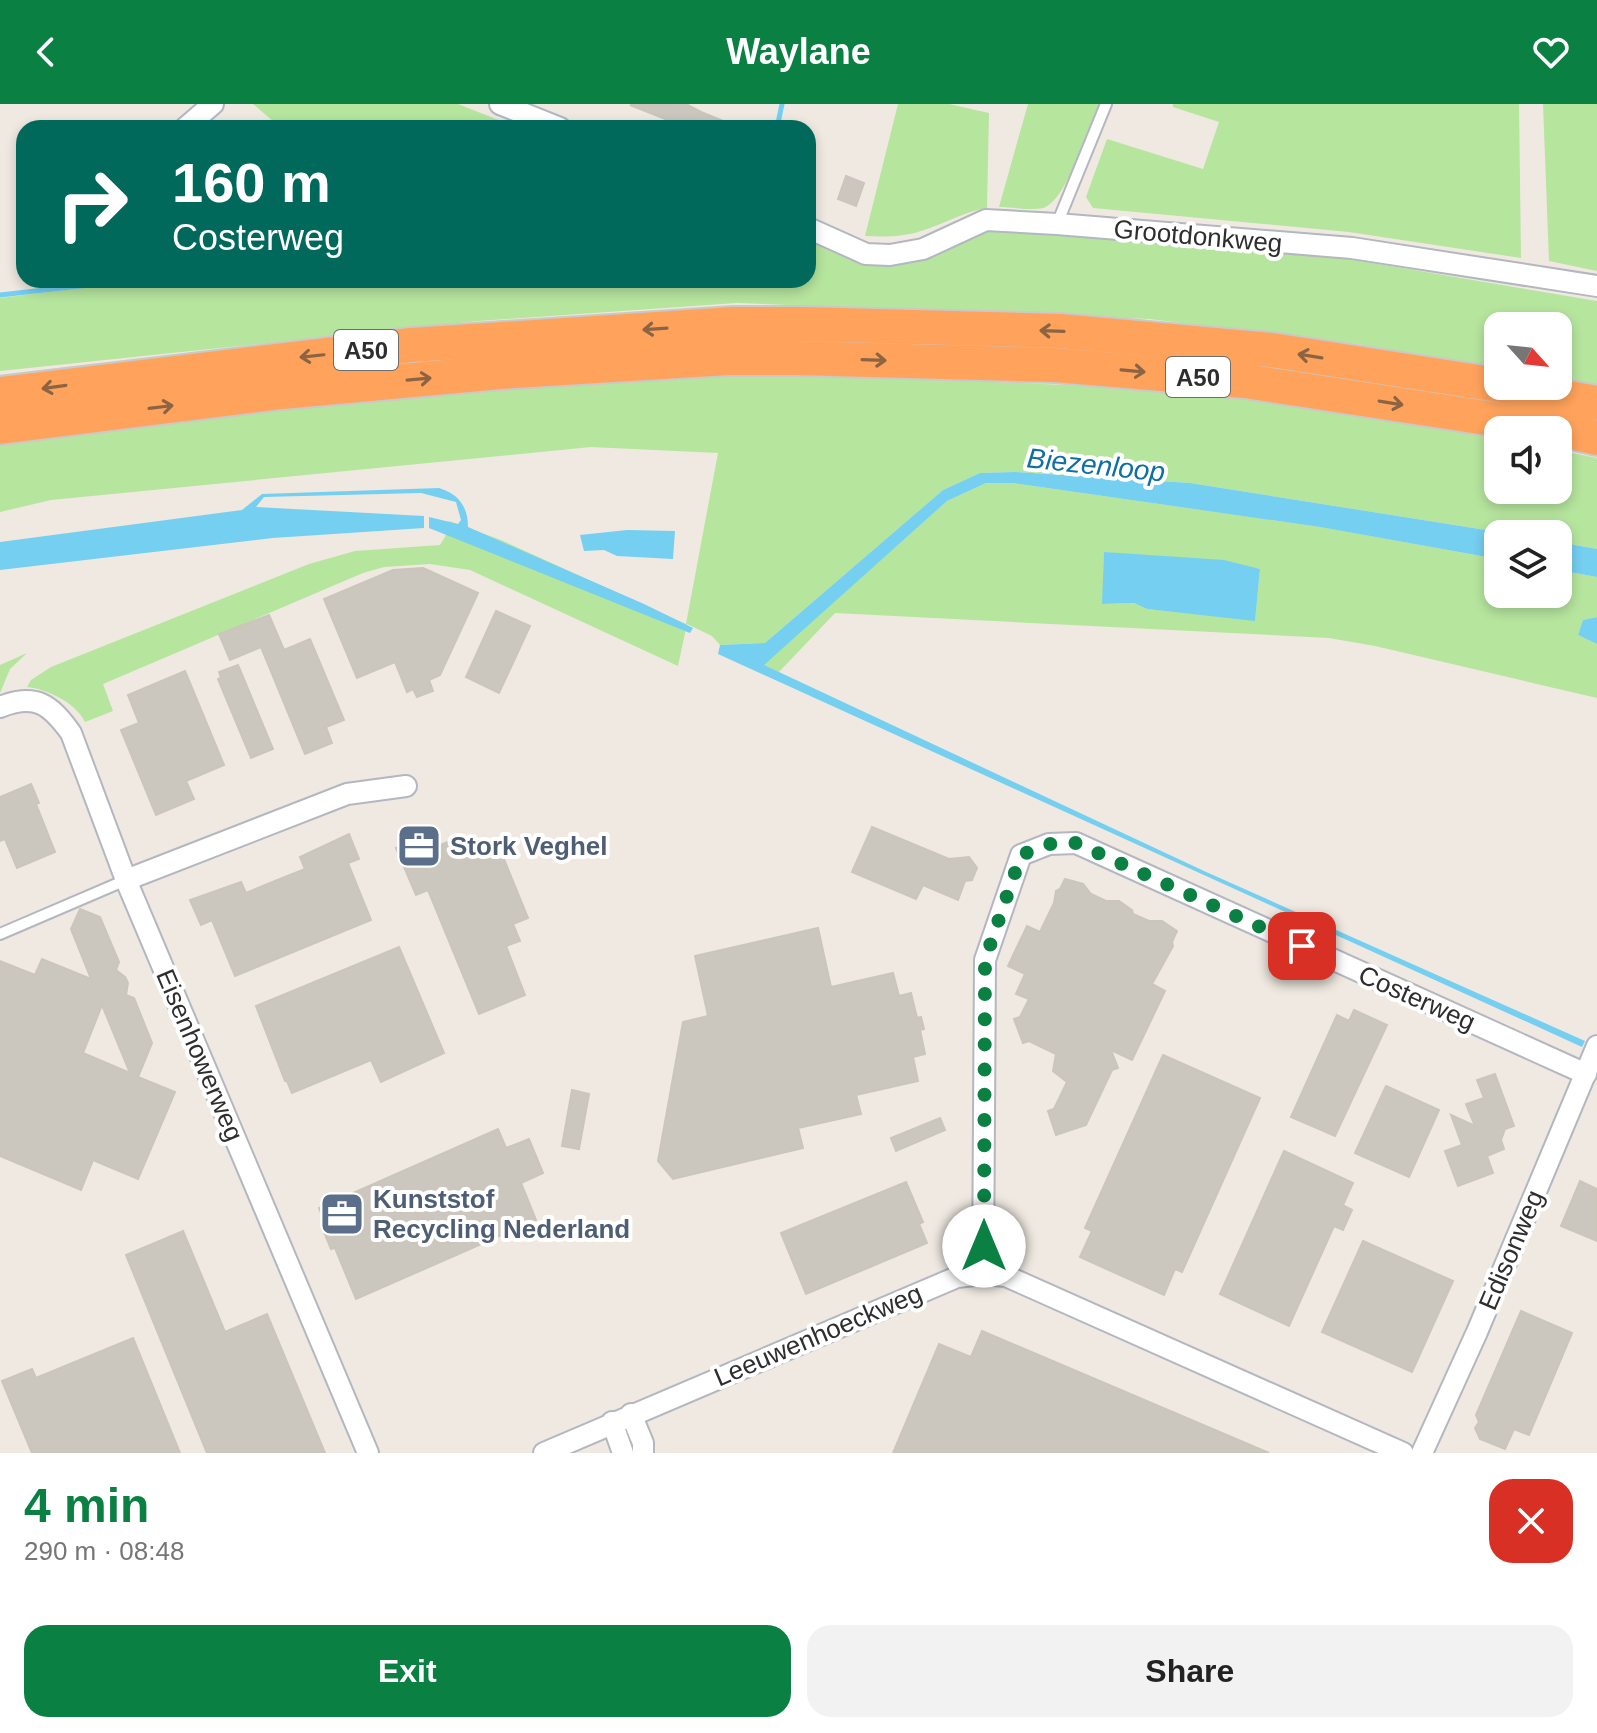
<!DOCTYPE html>
<meta charset="utf-8">
<style>
:root{--surface:#fff;--page:#f2f2f2;--text:#222;--muted:#767676;--accent:#0b8043}
body{margin:0;font-family:Helvetica,sans-serif;background:var(--page);color:var(--text);height:100vh;display:flex;flex-direction:column;font-size:30px;white-space:nowrap}
*{box-sizing:border-box;margin:0}
p{font-size:26px;color:var(--muted)}
.icon{flex:none;width:44px;height:44px;fill:none;stroke:currentColor;stroke-width:2;stroke-linecap:round;stroke-linejoin:round}
.map{position:relative;height:1349px;overflow:hidden}
.sheet{display:flex;flex-direction:column;background:var(--surface);flex:1}
.sheet>*{flex:none}
.hud{position:absolute;left:16px;top:16px;width:800px;height:168px;border-radius:24px;box-shadow:0 4px 12px #0003;background:#00695c;color:#fff;overflow:hidden}
.needle{width:52px;rotate:117deg}
.fabs{position:absolute;left:1484px;top:208px;display:grid;gap:16px}
.fabs a{display:grid;place-items:center;width:88px;height:88px;border-radius:16px;background:var(--surface);box-shadow:0 4px 12px #0003;font-size:40px}
.pin{position:absolute;display:grid;place-items:center;width:68px;height:68px;color:#fff;margin:-34px;border-radius:16px;box-shadow:0 4px 12px #0006}
.me{position:absolute;width:88px;margin:-44px;rotate:0deg;stroke-linejoin:round;filter:drop-shadow(0 0 6px #0008)}
.turn{display:flex;align-items:center;gap:28px;height:168px;padding:0 24px;font-size:36px}
.turn .icon{width:104px;height:104px;stroke-width:2.5}
.turn b{display:block;font-size:56px;line-height:68px}
.round{display:grid;place-items:center;flex:none;width:84px;height:84px;border-radius:24px;background:var(--page)}
.head{display:flex;align-items:center;justify-content:space-between;height:136px;padding:0 24px}
h1{font-size:48px;font-weight:800;line-height:60px;color:var(--accent)}
.primary-button{display:flex;gap:16px;margin-top:auto;padding:16px 24px}
.primary-button a{flex:1;height:92px;border-radius:24px;background:var(--accent);color:#fff;font-size:32px;font-weight:800;line-height:92px;text-align:center}
.primary-button a+a{background:var(--page);color:var(--text)}
header{display:flex;justify-content:space-between;align-items:center;height:104px;padding:0 24px;background:var(--accent);color:#fff;font-size:36px;font-weight:800}
.map>svg:first-child{display:block}
.green{fill:#b6e59e;fill-rule:evenodd}
.water{fill:#75cff0}
.lines{fill:none;stroke-linecap:round;stroke-linejoin:round}
.stream{stroke:#75cff0;stroke-width:5}
.building{fill:#cbc7bf;stroke:#cbc5ba;stroke-width:2;fill-rule:evenodd}
.lane-casing{stroke:#b4b7c1;stroke-width:14}
.street-casing{stroke:#b4b7c1;stroke-width:24}
.highway-casing{stroke:#c9c9c9;stroke-width:38}
.lane{stroke:#fff;stroke-width:10}
.street{stroke:#fff;stroke-width:20}
.highway{stroke:#ffa35c;stroke-width:34}
.oneway{stroke:#8c6343}
.route{stroke:#0b8043;stroke-width:14;stroke-dasharray:0 25.2}
.labels{text-anchor:middle;dominant-baseline:central;stroke-width:8;stroke-linejoin:round;paint-order:stroke}
.shield{fill:#fff;stroke:#6d6d6d;stroke-width:2}
.shield-label{font-size:24px;font-weight:bold;fill:#2e2e2e}
.street-label{font-size:26px;fill:#2e2e2e;stroke:#fff}
.service-label{font-size:26px;font-weight:bold;fill:#4e5e75;stroke:#fff;text-anchor:start}
.water-label{font-size:28px;font-style:italic;fill:#0d6fa3;stroke:#fff}
</style>
<header><svg class="icon" aria-label="back" viewBox="0 0 24 24"><path d="M15 5l-7 7 7 7"/></svg>Waylane<svg class="icon" aria-label="heart" viewBox="0 0 24 24"><path d="M12 20l-8-8c-3-5 5-10 8-4 3-6 11-1 8 4z"/></svg></header>
<div class="map">
<svg width="1597" height="1349" viewBox="0 0 1597 1349">
<rect width="100%" height="100%" fill="#efe9e1"/>
<g class="green">
<polygon points="253,0 458,0 519,24 281,24"/>
<path d="M898 0H949L989 9 987 104C963 108 944 120 921 127 903 133 884 133 865 132Z"/>
<path d="M1028 0H1099C1089 22 1067 97 1043 104 1031 107 1012 103 999 103Z"/>
<polygon points="1173,0 1519,0 1521,154 1349,128 1093,104 1086,93 1107,35 1203,65 1219,18 1173,3"/>
<polygon points="1543,0 1597,0 1597,167 1549,157"/>
<polygon points="1000,124 1007,128 1107,133 1337,153 1597,197 1597,284 1558,276 1558,222 1498,222 1498,265 1358,240 1149,215 737,199 478,217 0,267 0,194 146,176 808,176 808,132 863,152 977,125"/>
<path d="M733 271C897 275 1066 277 1229 293 1319 303 1409 319 1498 335V386H1558V346L1597 354V445L1558 438V430H1511L1190 379 1015 368 980 369 943 386 765 539 720 541 712 532 687 520 678 562 470 466 430 460 384 463 363 469 103 580 113 607 85 618C76 599 47 585 27 583L31 576 51 563 309 460 355 447 440 441 445 433 449 417 501 436 686 520 718 349 591 343 51 396 0 408V339L301 298Z"/>
<path d="M986 379H1012L1321 423 1498 455V490H1558V466L1597 473V513L1583 516 1578 531 1597 540V594L1375 542 1329 534 835 509 779 568 763 561 947 397ZM1104 448 1260 465 1255 516 1147 505 1134 499 1103 500Z"/>
<polygon points="27,549 10,565 0,589 0,561"/>
</g>
<g class="water">
<polygon points="1015,368 1190,379 1511,430 1498,430 1498,455 1320,423 1012,379 986,379 947,397 764,561 1204,767 1585,937 1582,943 718,550 720,541 765,539 943,386 980,369"/>
<path d="M439 384C459 390 468 403 468 423L644 500 693 524 690 529 429 424V413L458 420 461 416 456 398 421 389 264 393 256 403 424 412V424L273 434 0 466V438L242 406 262 390Z"/>
<polygon points="627,426 675,427 673,455 617,452 604,446 584,447 580,431"/>
<polygon points="1558,438 1597,445 1597,473 1558,466"/>
<polygon points="1104,448 1224,456 1260,465 1255,517 1147,505 1134,499 1102,500"/>
<polygon points="1597,513 1597,540 1578,531 1583,516"/>
</g>
<g class="lines">
<g class="stream">
<polyline points="777,24 782,0"/>
<polyline points="0,191 133,176"/>
</g>
</g>
<g class="building">
<polygon points="686,0 701,8 740,24 688,24 630,1"/>
<polygon points="846,72 864,79 856,102 838,95"/>
<polygon points="423,464 478,489 440,571 429,576 433,587 417,593 413,585 407,588 395,558 357,574 324,495 393,466"/>
<polygon points="496,507 530,522 499,589 466,573"/>
<polygon points="269,511 284,546 310,535 344,616 326,623 332,639 305,650 261,543 230,556 219,530"/>
<polygon points="238,561 273,645 251,654 218,575 221,574 219,568"/>
<polygon points="185,567 224,661 186,677 194,695 156,711 121,626 139,619 128,591"/>
<polygon points="31,680 39,699 36,700 55,748 17,764 5,735 0,737 0,693"/>
<polygon points="872,723 949,755 969,753 977,764 972,776 965,777 958,796 923,781 916,795 852,768"/>
<polygon points="432,729 438,742 460,733 470,756 499,743 528,814 513,820 520,837 506,842 525,891 479,910 428,786 416,791 396,744"/>
<polygon points="349,730 359,755 348,759 371,816 235,872 212,816 201,821 190,796 241,778 246,789 275,777 305,765 300,753"/>
<polygon points="1065,775 1083,780 1091,790 1106,797 1119,797 1132,806 1133,810 1149,817 1162,817 1177,827 1172,838 1173,842 1152,880 1165,887 1132,956 1111,946 1118,964 1112,966 1086,1021 1056,1031 1048,1007 1054,1005 1067,978 1053,967 1056,950 1029,937 1023,939 1014,915 1020,913 1029,895 1016,890 1025,870 1008,862 1027,822 1040,828 1054,799 1056,787 1060,785"/>
<path d="M80 805 100 813 119 858 116 866 125 873 128 879 126 891 134 894 152 939 138 973 175 988 138 1075 93 1056 81 1086 0 1052V857L35 871 42 855 91 875 71 825ZM102 901 130 969 83 949Z"/>
<polygon points="818,824 831,883 893,869 899,892 911,889 917,914 921,913 924,925 920,926 925,950 913,953 918,977 856,991 861,1010 798,1024 803,1044 673,1075 658,1057 683,918 708,912 695,852"/>
<polygon points="399,843 444,949 381,978 371,956 292,989 287,977 285,977 256,902"/>
<polygon points="1354,906 1387,921 1335,1032 1291,1013 1337,911 1349,917"/>
<polygon points="1163,951 1260,994 1182,1168 1175,1165 1164,1191 1080,1153 1092,1127 1085,1124"/>
<polygon points="1495,970 1514,1022 1505,1025 1501,1036 1504,1045 1487,1052 1493,1069 1458,1082 1445,1047 1462,1041 1451,1011 1475,1022 1466,1000 1484,994 1477,976"/>
<polygon points="1386,982 1439,1006 1409,1073 1355,1049"/>
<polygon points="572,986 589,990 579,1045 562,1042"/>
<polygon points="940,1014 945,1026 896,1047 891,1034"/>
<polygon points="498,1025 506,1044 529,1035 543,1069 521,1079 536,1116 356,1195 335,1144 331,1145 322,1123 326,1121 319,1104"/>
<polygon points="1284,1047 1353,1079 1343,1101 1352,1106 1343,1126 1334,1122 1289,1222 1220,1190"/>
<polygon points="1580,1077 1597,1085 1597,1137 1561,1122"/>
<polygon points="906,1078 923,1118 919,1120 927,1139 806,1190 781,1129"/>
<polygon points="183,1127 225,1228 267,1210 325,1349 207,1349 126,1151"/>
<polygon points="1363,1137 1453,1177 1412,1268 1322,1228"/>
<polygon points="1521,1207 1572,1229 1529,1331 1514,1325 1505,1345 1480,1335 1475,1324 1479,1318 1476,1311"/>
<polygon points="982,1227 1269,1349 893,1349 939,1240 971,1253"/>
<polygon points="133,1234 180,1349 32,1349 2,1277 32,1265 36,1274"/>
</g>
<g class="lines">
<g class="lane-casing">
<g id="lane">
<polyline points="1057,120 1106,0"/>
<polyline points="0,830 126,776"/>
</g>
</g>
<g class="street-casing">
<g id="street">
<polyline points="500,0 560,24"/>
<polyline points="185,24 213,0"/>
<polyline points="808,124 866,150 890,151 923,145 986,116 1057,120 1352,144 1597,182"/>
<path d="M0 603C36 589 50 600 71 629L126 776 368 1349"/>
<polyline points="126,776 347,690 406,682"/>
<polyline points="983,1170 985,856 1021,751 1049,740 1076,739 1586,970"/>
<polyline points="631,1310 643,1339 643,1349"/>
<polyline points="612,1318 623,1349"/>
<polyline points="544,1349 957,1173 983,1170 1006,1172 1403,1349"/>
<polyline points="1422,1349 1477,1228 1597,942"/>
</g>
</g>
<g class="highway-casing">
<g id="highway">
<polyline points="1502,282 1597,299"/>
<polyline points="0,290 411,241 733,220 802,220 1060,227 1272,246 1498,281"/>
<polyline points="0,323 282,288 500,268 728,254 796,254 1055,261 1245,277 1558,325 1597,334"/>
</g>
</g>
<use href="#lane" class="lane"/>
<use href="#street" class="street"/>
<use href="#highway" class="highway"/>
</g>
<defs><path id="oneway-shaft" d="M-6 0H5M1.5-3L5.5 0L1.5 3" fill="none" stroke-width="1.6" stroke-linecap="round" stroke-linejoin="round" transform="scale(2)"/></defs>
<g class="oneway">
<use href="#oneway-shaft" transform="translate(655 225) rotate(176)"/>
<use href="#oneway-shaft" transform="translate(1052 227) rotate(-178)"/>
<use href="#oneway-shaft" transform="translate(312 252) rotate(174)"/>
<use href="#oneway-shaft" transform="translate(1310 252) rotate(-171)"/>
<use href="#oneway-shaft" transform="translate(874 256) rotate(2)"/>
<use href="#oneway-shaft" transform="translate(1133 267) rotate(5)"/>
<use href="#oneway-shaft" transform="translate(419 275) rotate(-5)"/>
<use href="#oneway-shaft" transform="translate(54 283) rotate(172)"/>
<use href="#oneway-shaft" transform="translate(1391 299) rotate(9)"/>
<use href="#oneway-shaft" transform="translate(161 303) rotate(-7)"/>
</g>
<g class="lines">
<polyline class="route" points="984,1142 985,856 1021,751 1049,740 1076,739 1302,842"/>
</g>
<defs>
<g id="office-square" transform="scale(2.3)"><rect x="-9" y="-9" width="18" height="18" rx="4" fill="#5c6f8a" stroke="#fff"/><path d="M-6-3h4V-5.5h4V-3h4V5H-6ZM-1-4.5V-3h2v-1.5ZM-6 0V1H6V0Z" fill="#fff"/></g>
</defs>
<g fill-rule="evenodd">
<use href="#office-square" x="419" y="742"/>
<use href="#office-square" x="342" y="1110"/>
</g>
<g class="labels">
<g class="shield">
<rect x="334" y="226" width="64" height="40" rx="6"/>
<rect x="1166" y="253" width="64" height="40" rx="6"/>
</g>
<g class="shield-label">
<text x="366" y="246">A50</text>
<text x="1198" y="273">A50</text>
</g>
<g class="street-label">
<text transform="translate(1198 132) rotate(5)">Grootdonkweg</text>
<text transform="translate(1417 894) rotate(24)">Costerweg</text>
<text transform="translate(200 951) rotate(67)">Eisenhowerweg</text>
<text transform="translate(1511 1146) rotate(-67)">Edisonweg</text>
<text transform="translate(818 1231) rotate(-23)">Leeuwenhoeckweg</text>
</g>
<g class="service-label">
<text x="450" y="742">Stork Veghel</text>
<text x="373" y="1095">Kunststof<tspan x="373" dy="30">Recycling Nederland</tspan></text>
</g>
<g class="water-label">
<text transform="translate(1096 361) rotate(6)">Biezenloop</text>
</g>
</g>
</svg>
<div class="fabs">
<a><svg class="needle" viewBox="-14 -14 28 28"><path d="M0-13l5 13h-10z" fill="#e53935"/><path d="M0 13l5-13h-10z" fill="#767676"/></svg></a>
<a><svg class="icon" aria-label="sound" viewBox="0 0 24 24"><path d="M4 9h4l5-4v14l-5-4H4zM17 9q2 3 0 6"/></svg></a>
<a><svg class="icon" aria-label="layers" viewBox="0 0 24 24"><path d="M12 4l9 5-9 5-9-5zM3 14l9 5 9-5"/></svg></a>
</div>
<div class="pin" style="left:1302px;top:842px;background:#d93025"><svg class="icon" aria-label="arrive" viewBox="0 0 24 24"><path d="M6 21V4h12l-3 4 3 4H6"/></svg></div>
<svg class="me" style="left:984px;top:1142px" viewBox="-20 -20 40 40"><circle r="19" fill="#fff"/><path d="M0-13L10 11 0 6-10 11z" fill="#0b8043"/></svg>
<div class="hud">
<div class="turn"><svg class="icon" aria-label="right" viewBox="0 0 24 24"><path d="M7 20v-9h11M14 6l5 5-5 5"/></svg><div><b>160 m</b>Costerweg</div></div>
</div>
</div>
<section class="sheet">
<div class="head"><div><h1>4 min</h1><p>290 m · 08:48</p></div><a class="round" style="background:#d93025;color:#fff"><svg class="icon" aria-label="close" viewBox="0 0 24 24"><path d="M6 6l12 12M18 6L6 18"/></svg></a></div>
<div class="primary-button"><a>Exit</a><a>Share</a></div>
</section>
